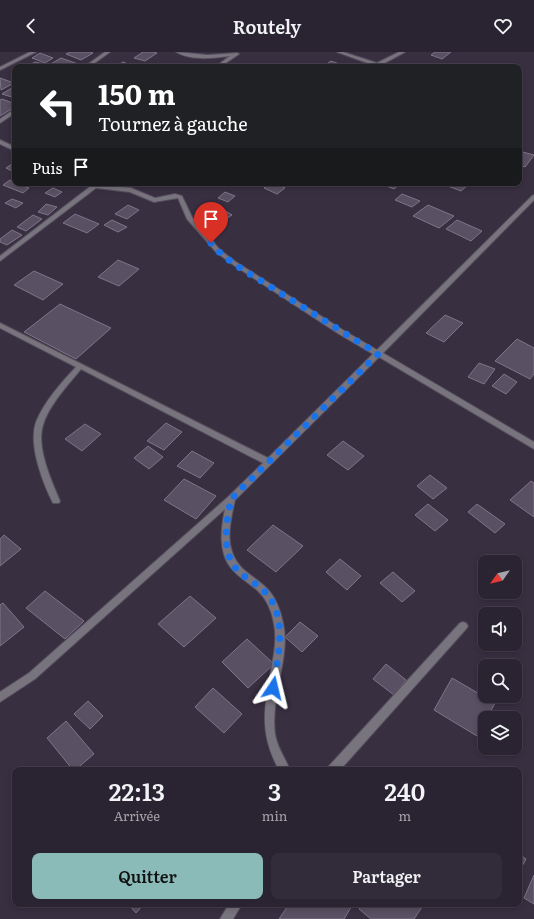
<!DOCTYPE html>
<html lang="fr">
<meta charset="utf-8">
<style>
:root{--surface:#2a2331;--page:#322b39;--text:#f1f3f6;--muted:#a5a4ab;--line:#46404d;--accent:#8bbbb9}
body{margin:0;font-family:Literata,serif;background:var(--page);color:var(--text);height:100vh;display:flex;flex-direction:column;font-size:15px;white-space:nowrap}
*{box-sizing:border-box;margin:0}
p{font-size:13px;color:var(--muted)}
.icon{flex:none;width:22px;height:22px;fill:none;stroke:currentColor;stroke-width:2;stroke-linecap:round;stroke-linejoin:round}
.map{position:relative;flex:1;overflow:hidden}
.side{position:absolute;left:12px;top:715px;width:510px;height:140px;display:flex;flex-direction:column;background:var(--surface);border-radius:8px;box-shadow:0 2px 6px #0003,0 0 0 1px var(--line)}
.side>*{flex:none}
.top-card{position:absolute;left:12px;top:12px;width:510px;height:122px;border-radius:8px;box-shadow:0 2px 6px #0003,0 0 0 1px var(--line);background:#202124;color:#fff;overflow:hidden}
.needle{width:26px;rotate:236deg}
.buttons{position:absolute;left:478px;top:503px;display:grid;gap:8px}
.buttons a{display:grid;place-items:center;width:44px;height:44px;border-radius:8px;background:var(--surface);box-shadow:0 2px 6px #0003,0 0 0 1px var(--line);font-size:20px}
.pin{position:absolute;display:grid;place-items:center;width:34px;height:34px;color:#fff;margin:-41px -17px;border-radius:50% 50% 50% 0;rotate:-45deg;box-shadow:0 0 4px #0007}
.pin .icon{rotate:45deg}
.me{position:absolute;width:44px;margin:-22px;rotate:10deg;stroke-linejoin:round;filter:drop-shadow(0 0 3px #0008)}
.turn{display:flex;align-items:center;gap:14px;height:84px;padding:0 20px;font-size:18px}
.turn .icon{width:52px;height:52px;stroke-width:2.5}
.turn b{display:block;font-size:28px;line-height:34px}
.then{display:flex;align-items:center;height:38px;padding:0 20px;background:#0003;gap:8px;font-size:15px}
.eta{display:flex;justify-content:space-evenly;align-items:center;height:68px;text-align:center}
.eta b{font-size:24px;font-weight:600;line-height:28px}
.action{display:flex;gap:8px;margin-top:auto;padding:8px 20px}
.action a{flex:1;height:46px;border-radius:8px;background:var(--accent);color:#111;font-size:16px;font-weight:600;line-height:46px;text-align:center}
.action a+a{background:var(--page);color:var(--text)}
header{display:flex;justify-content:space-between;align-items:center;height:52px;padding:0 20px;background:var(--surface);font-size:18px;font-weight:600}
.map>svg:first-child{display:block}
.building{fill:#595063;stroke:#7f7589}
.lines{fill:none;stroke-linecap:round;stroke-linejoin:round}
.street-casing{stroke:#564d5e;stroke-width:2}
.street{fill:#78747d;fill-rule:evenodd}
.route{stroke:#1a73e8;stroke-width:7;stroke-dasharray:0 12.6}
</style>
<header><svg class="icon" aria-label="back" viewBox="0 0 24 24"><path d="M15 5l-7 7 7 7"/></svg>Routely<svg class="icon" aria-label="heart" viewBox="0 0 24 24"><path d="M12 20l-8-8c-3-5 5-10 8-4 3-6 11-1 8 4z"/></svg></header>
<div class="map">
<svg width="534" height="867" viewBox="0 0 534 867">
<rect width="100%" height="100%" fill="#382f41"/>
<g class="building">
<polygon points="70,0 90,0 93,1 81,8 66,2"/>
<polygon points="143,0 153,0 157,1 145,9 134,6"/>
<polygon points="435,0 451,0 442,7 431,3"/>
<polygon points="40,1 53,6 45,11 32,6"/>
<polygon points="61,6 81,13 78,15 54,15 49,13"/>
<polygon points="331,9 342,13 339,15 331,15 325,13"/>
<polygon points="35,10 44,12 40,15 25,15"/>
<polygon points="123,10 133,14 131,15 115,15"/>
<polygon points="0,26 14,31 1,38"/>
<polygon points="15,34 15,46 2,42"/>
<polygon points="2,47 15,52 15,55 0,64 0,48"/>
<polygon points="519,99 534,103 525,115 519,113"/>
<polygon points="12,112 15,114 14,120 6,116"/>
<polygon points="10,128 15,131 29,136 23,141 3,133"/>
<polygon points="270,131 273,131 285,136 277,142 264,136"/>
<polygon points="379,131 401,131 394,137"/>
<polygon points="447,131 470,131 461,139 445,133"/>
<polygon points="53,136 62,140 55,145 45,141"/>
<polygon points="225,140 235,144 228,150 218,146"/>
<polygon points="402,142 420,149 412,155 395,148"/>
<polygon points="12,147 23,151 16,156 5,151"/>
<polygon points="46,152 57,155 48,163 38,160"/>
<polygon points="128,153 139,158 127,167 115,162"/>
<polygon points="428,153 454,164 439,176 413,164"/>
<polygon points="219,155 232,163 221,170 208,161"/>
<polygon points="75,162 99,172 87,181 63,171"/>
<polygon points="33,163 42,167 26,179 17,175"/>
<polygon points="112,168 127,175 118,180 104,173"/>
<polygon points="457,168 482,179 471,189 446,177"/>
<polygon points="12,178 22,183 7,193 0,190 0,187"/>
<polygon points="118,208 139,217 119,234 98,225"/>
<polygon points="34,219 63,232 43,248 14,233"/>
<polygon points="60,252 111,276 76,307 24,280"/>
<polygon points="445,263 463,271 444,290 426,281"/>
<polygon points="517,287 534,296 534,322 530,327 495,309"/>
<polygon points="479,311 495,317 484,332 468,325"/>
<polygon points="504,322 517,330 506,342 492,334"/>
<polygon points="166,371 182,380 164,398 147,389"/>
<polygon points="85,372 101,382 82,399 65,387"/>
<polygon points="343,389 364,404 348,418 327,403"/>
<polygon points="148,394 163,405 149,417 134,406"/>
<polygon points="192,399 214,411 200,426 177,414"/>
<polygon points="430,423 447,436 433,447 417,434"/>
<polygon points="184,427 216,444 196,467 164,448"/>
<polygon points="531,429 534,431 534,465 510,448"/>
<polygon points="428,452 448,468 435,479 415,463"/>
<polygon points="477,452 505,472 495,481 468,460"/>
<polygon points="273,473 303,494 276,520 247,498"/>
<polygon points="4,483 21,497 0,514 0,487"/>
<polygon points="340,507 361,524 347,538 326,520"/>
<polygon points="393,520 415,539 402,550 380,531"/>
<polygon points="45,539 84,569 65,587 26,556"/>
<polygon points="190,544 216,566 184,595 158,572"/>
<polygon points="3,551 24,575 0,594 0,553"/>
<polygon points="300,570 318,584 302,600 285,585"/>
<polygon points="247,587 274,612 248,636 222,610"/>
<polygon points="386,612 406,628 394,643 373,627"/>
<polygon points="452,626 495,651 487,666 485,666 485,670 477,684 434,658"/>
<polygon points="213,636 242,662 224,681 195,655"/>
<polygon points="88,649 103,664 90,677 74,662"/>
<polygon points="66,669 94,702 75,718 73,718 47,686"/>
<polygon points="519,802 526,807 519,820"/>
<polygon points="534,823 534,852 524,846"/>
<polygon points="128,852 144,852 136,861"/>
<polygon points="289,852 353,852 344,867 279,867"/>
<polygon points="362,852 424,852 414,867 371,867 359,857"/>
</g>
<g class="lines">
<g class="street-casing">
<g id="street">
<polygon points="30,0 36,0 0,18 0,15"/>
<polygon points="105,0 110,0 89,15 84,15"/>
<path d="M176 0 208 3 237 1 239 2 220 15H215L230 4C213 6 191 9 176 0Z"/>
<polygon points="337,0 343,0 377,11 399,0 405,0 381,13 385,15 373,15 373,13"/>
<polygon points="15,57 15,61 0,71 0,67"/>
<polygon points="0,88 15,95 15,99 0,92"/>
<path d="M86 131H102L100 133 131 136 155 146 175 142 182 144 192 165 220 198 236 210 343 278 377 298 532 144 534 143V148L383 301 534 390V397L379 305 235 448C232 462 227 482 231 496 236 516 248 520 262 532 274 541 280 556 283 571 291 604 270 645 275 682 277 695 285 706 290 718H279C259 681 264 657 271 618 274 602 277 588 274 572 272 559 266 546 257 538 248 530 238 525 231 516 218 500 221 476 225 457L35 627 0 650V640L29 621 228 445 263 411 81 317C68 333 49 353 43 373 36 395 51 428 60 449L59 451H53C43 431 28 393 36 370 44 350 61 331 76 315L0 276V271L268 406 373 302 339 282 232 212 216 200 187 167 178 146 154 150 130 140 96 136 0 209V204L91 134Z"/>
<polygon points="463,570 466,571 468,574 466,577 340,718 328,718 329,714 460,571"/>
<polygon points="229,852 242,852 233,867 220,867"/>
</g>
</g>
<use href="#street" class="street"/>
</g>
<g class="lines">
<path class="route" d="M211 191 218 199 234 212 378 302 231 447C226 473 219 506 244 524 255 532 267 538 273 551 286 578 277 608 273 636"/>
</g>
</svg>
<div class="buttons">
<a><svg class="needle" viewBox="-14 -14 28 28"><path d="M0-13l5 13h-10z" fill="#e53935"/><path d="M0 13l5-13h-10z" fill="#a5a4ab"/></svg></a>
<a><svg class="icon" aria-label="sound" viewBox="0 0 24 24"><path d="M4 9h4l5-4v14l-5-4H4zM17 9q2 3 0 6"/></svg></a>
<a><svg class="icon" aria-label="search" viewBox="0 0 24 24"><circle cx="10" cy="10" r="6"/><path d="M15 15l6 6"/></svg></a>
<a><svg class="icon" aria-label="layers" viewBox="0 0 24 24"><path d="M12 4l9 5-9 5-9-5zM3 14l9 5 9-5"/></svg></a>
</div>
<div class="pin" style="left:211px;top:191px;background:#d93025"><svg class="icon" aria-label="arrive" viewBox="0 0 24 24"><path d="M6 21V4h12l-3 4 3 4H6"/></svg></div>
<svg class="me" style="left:273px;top:636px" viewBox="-20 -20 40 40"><path d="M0-17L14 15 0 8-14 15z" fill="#1a73e8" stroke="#fff" stroke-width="4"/></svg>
<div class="top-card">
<div class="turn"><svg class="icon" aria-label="left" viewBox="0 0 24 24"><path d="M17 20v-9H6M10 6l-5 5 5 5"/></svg><div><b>150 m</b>Tournez à gauche</div></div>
<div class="then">Puis<svg class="icon" aria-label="arrive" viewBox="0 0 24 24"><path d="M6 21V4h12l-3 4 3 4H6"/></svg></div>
</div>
<section class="side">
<div class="eta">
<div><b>22:13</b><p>Arrivée</p></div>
<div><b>3</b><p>min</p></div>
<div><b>240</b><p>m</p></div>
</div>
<div class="action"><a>Quitter</a><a>Partager</a></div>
</section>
</div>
